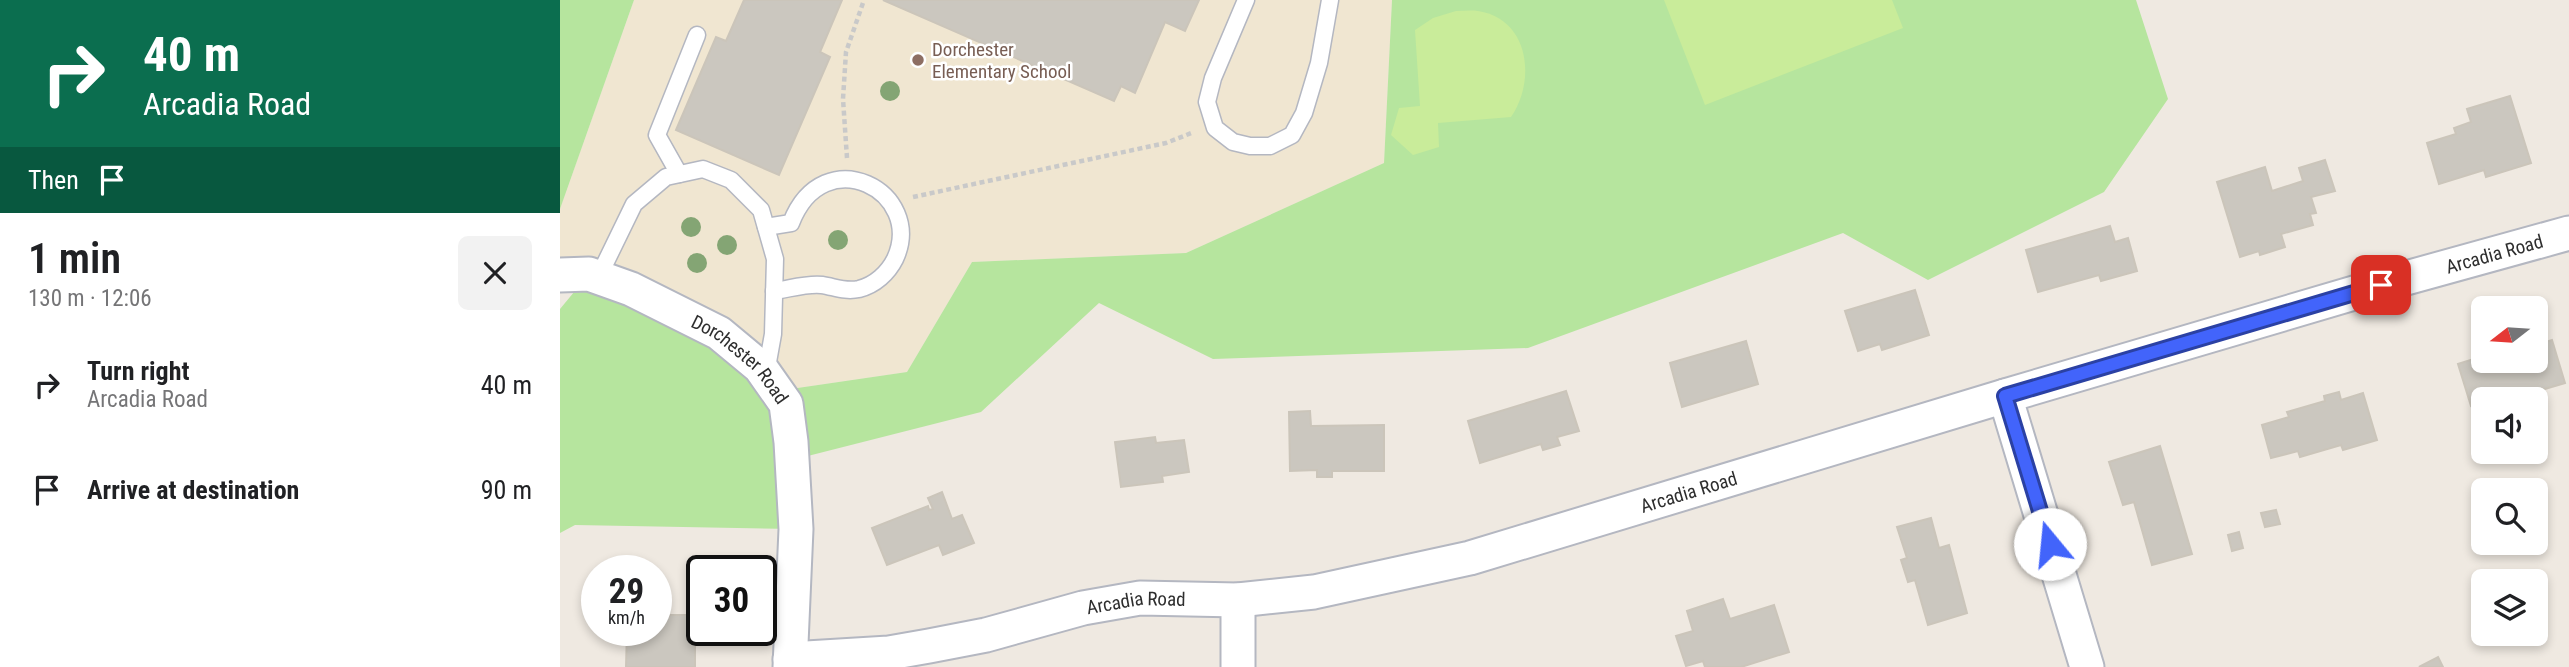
<!DOCTYPE html>
<meta charset="utf-8">
<style>
:root{--surface:#fff;--page:#f2f2f2;--text:#202124;--muted:#757577}
body{margin:0;font-family:"Roboto Condensed",sans-serif;background:var(--page);color:var(--text);height:100vh;display:flex;flex-direction:column;font-size:26px;white-space:nowrap}
*{box-sizing:border-box;margin:0}
p{font-size:23px;color:var(--muted)}
.icon{flex:none;width:38px;height:38px;fill:none;stroke:currentColor;stroke-width:2;stroke-linecap:round;stroke-linejoin:round}
.map{position:relative;flex:1;overflow:hidden}
.details{display:flex;flex-direction:column;background:var(--surface);width:560px}
.details>*{flex:none}
.top-card{background:#0b6e4f;color:#fff;overflow:hidden}
.needle{width:46px;rotate:253deg}
.tools{position:absolute;left:1911px;top:296px;display:grid;gap:14px}
.tools a{display:grid;place-items:center;width:77px;height:77px;border-radius:10px;background:var(--surface);box-shadow:0 4px 10px #0003;font-size:35px}
.speed{position:absolute;left:21px;top:555px;display:flex;gap:14px;font-size:35px;font-weight:700;text-align:center}
.speed>*{display:grid;place-content:center;width:91px;height:91px;border-radius:50%;background:var(--surface);box-shadow:0 4px 10px #0003;line-height:1}
.speed small{font-size:18px;font-weight:400}
.speed .limit{border:4px solid #111;border-radius:10px;background:#fff;color:#111}
.pin{position:absolute;display:grid;place-items:center;width:60px;height:60px;color:#fff;margin:-30px;border-radius:14px;box-shadow:0 4px 10px #0006}
.me{position:absolute;width:77px;margin:-38px;rotate:343deg;stroke-linejoin:round;filter:drop-shadow(0 0 5px #0008)}
.turn{display:flex;align-items:center;gap:24px;height:147px;padding:0 28px;font-size:32px}
.turn .icon{width:91px;height:91px;stroke-width:2.5}
.turn b{display:block;font-size:49px;line-height:60px}
.then{display:flex;align-items:center;height:66px;padding:0 28px;background:#0003;gap:14px;font-size:26px}
.round{display:grid;place-items:center;flex:none;width:74px;height:74px;border-radius:10px;background:var(--page)}
.head{display:flex;align-items:center;justify-content:space-between;height:119px;padding:0 28px}
h1{font-size:42px;font-weight:600;line-height:52px}
ul{padding:0;list-style:none}
li{display:flex;align-items:center;gap:21px;height:105px;padding:0 28px}
li div{flex:1}
li b{display:block;font-size:26px}
li em{font-style:normal}
main{display:flex;flex:1;min-height:0}
.map>svg:first-child{display:block}
.education{fill:#f0e6d1}
.green{fill:#b6e59e}
.pitch{fill:#c9ec9a}
.building{fill:#cbc7bf;stroke:#cbc5ba;stroke-width:2}
.lines{fill:none;stroke-linecap:round;stroke-linejoin:round}
.lane-casing{stroke:#b4b7c1;stroke-width:19}
.street-casing{stroke:#b4b7c1;stroke-width:37}
.path{stroke:#c9c9c9;stroke-width:4.5;stroke-dasharray:5 3.5;stroke-linecap:butt}
.lane{stroke:#fff;stroke-width:16}
.street{stroke:#fff;stroke-width:33}
.tree{fill:#84a574}
.route-casing{stroke:#2b41a3;stroke-width:18}
.route{stroke:#4264fb;stroke-width:12}
.education-dot{fill:#8d6e63;stroke:#fff;stroke-width:2.5}
.labels{text-anchor:middle;dominant-baseline:central;stroke-width:5;stroke-linejoin:round;paint-order:stroke}
.education-label{font-size:19px;fill:#785e54;stroke:#fff;text-anchor:start}
.street-label{font-size:19px;fill:#2e2e2e;stroke:#fff}
</style>
<main>
<section class="details">
<div class="top-card">
<div class="turn"><svg class="icon" aria-label="right" viewBox="0 0 24 24"><path d="M7 20v-9h11M14 6l5 5-5 5"/></svg><div><b>40 m</b>Arcadia Road</div></div>
<div class="then">Then<svg class="icon" aria-label="arrive" viewBox="0 0 24 24"><path d="M6 21V4h12l-3 4 3 4H6"/></svg></div>
</div>
<div class="head"><div><h1>1 min</h1><p>130 m · 12:06</p></div><a class="round"><svg class="icon" aria-label="close" viewBox="0 0 24 24"><path d="M6 6l12 12M18 6L6 18"/></svg></a></div>
<ul>
<li><svg class="icon" aria-label="right" viewBox="0 0 24 24"><path d="M7 20v-9h11M14 6l5 5-5 5"/></svg><div><b>Turn right</b><p>Arcadia Road</p></div><em>40 m</em></li>
<li><svg class="icon" aria-label="arrive" viewBox="0 0 24 24"><path d="M6 21V4h12l-3 4 3 4H6"/></svg><div><b>Arrive at destination</b></div><em>90 m</em></li>
</ul>
</section>
<div class="map">
<svg width="2009" height="667" viewBox="0 0 2009 667">
<rect width="100%" height="100%" fill="#efe9e1"/>
<polygon class="education" points="74,0 832,0 824,163 626,253 412,262 347,372 217,391 0,275 0,209"/>
<g class="green">
<polygon points="0,0 74,0 0,209"/>
<polygon points="832,0 1576,0 1608,99 1544,192 1368,280 1283,233 968,348 653,359 539,303 421,412 232,460 236,529 15,525 0,533 0,309 29,274 71,289 217,391 347,372 412,262 626,253 824,163"/>
</g>
<g class="pitch">
<polygon points="1104,0 1332,0 1343,28 1145,105"/>
<path d="M896 11C903 11 911 10 918 11 970 19 976 81 951 117L878 123 879 147 853 155 831 135 839 108 860 106 855 30 873 18Z"/>
</g>
<g class="building">
<polygon points="184,0 282,0 260,52 270,57 219,175 116,130 156,37 166,41"/>
<polygon points="323,0 639,0 625,31 605,22 575,93 561,86 554,101"/>
<polygon points="1950,96 1971,163 1926,177 1924,170 1879,184 1867,143 1896,134 1894,128 1911,122 1907,109"/>
<polygon points="1765,160 1775,191 1751,197 1756,213 1750,214 1753,225 1721,234 1725,247 1700,255 1699,251 1680,257 1657,182 1705,167 1712,191 1743,181 1739,168"/>
<polygon points="1550,226 1555,242 1568,238 1577,271 1541,281 1539,275 1478,292 1466,250"/>
<polygon points="1355,290 1369,335 1322,350 1320,344 1298,351 1285,311"/>
<polygon points="1992,340 2005,383 1951,399 1923,399 1923,403 1911,406 1898,364 1923,356 1923,360 1976,360 1976,345"/>
<polygon points="1186,341 1198,384 1122,407 1110,363"/>
<polygon points="1006,391 1019,431 997,437 1000,445 983,450 981,444 920,463 908,421"/>
<polygon points="1779,392 1781,400 1803,393 1817,440 1783,450 1781,445 1740,457 1738,451 1711,458 1702,425 1729,417 1727,412 1765,401 1764,396"/>
<polygon points="750,411 751,426 824,425 824,471 772,471 772,477 757,477 757,470 730,471 729,412"/>
<polygon points="595,437 596,443 624,440 629,472 602,476 603,482 561,487 555,442"/>
<polygon points="1600,446 1632,554 1592,565 1574,502 1563,505 1549,462"/>
<polygon points="382,492 392,519 402,515 414,543 383,555 379,545 327,565 312,528 368,506 369,510 373,509 368,498"/>
<polygon points="1716,510 1720,524 1705,527 1701,513"/>
<polygon points="1371,518 1379,548 1389,545 1407,613 1368,625 1355,580 1348,582 1341,560 1347,558 1337,527"/>
<polygon points="1679,532 1683,548 1672,551 1668,535"/>
<polygon points="1163,599 1170,619 1214,605 1229,652 1181,667 1145,667 1143,661 1126,666 1116,636 1133,631 1127,611"/>
<polygon points="96,615 135,615 135,667 66,667 67,630 96,630"/>
<polygon points="1878,657 1883,667 1859,667"/>
</g>
<g class="lines">
<g class="lane-casing">
<g id="lane">
<polyline points="686,0 653,78 647,102 655,128 673,142 690,146 710,146 732,135 744,113 759,63 770,0"/>
<polyline points="119,174 97,135 137,35"/>
<path d="M206 227 231 223C264 138 366 192 335 259 328 273 315 285 299 289 285 292 275 287 262 285 248 283 229 289 214 291"/>
<polyline points="38,278 74,204 106,177 143,169 171,180 201,210 215,259 213,334 206,373"/>
</g>
</g>
<g class="street-casing">
<g id="street">
<path id="s1" d="M0 275 29 274 71 289 159 333 200 367 226 404 231 442 236 529 230 667"/>
<polyline points="1445,396 1527,667"/>
<path id="s2" d="M230 659 329 653 369 646 426 635 523 608 580 598 678 600 754 592 910 558 1445 396 1821 285 2009 233"/>
<polyline points="678,667 678,600"/>
</g>
</g>
<g class="path">
<polyline points="287,158 283,99 286,52 304,0"/>
<polyline points="353,197 606,143 634,132"/>
</g>
<use href="#lane" class="lane"/>
<use href="#street" class="street"/>
</g>
<g class="tree">
<circle cx="330" cy="91" r="10"/>
<circle cx="131" cy="227" r="10"/>
<circle cx="278" cy="240" r="10"/>
<circle cx="167" cy="245" r="10"/>
<circle cx="137" cy="263" r="10"/>
</g>
<g class="lines">
<g class="route-casing">
<polyline id="route" points="1490,544 1445,396 1821,285"/>
</g>
<use href="#route" class="route"/>
</g>
<circle class="education-dot" cx="358" cy="60" r="7"/>
<g class="labels">
<g class="education-label">
<text x="372" y="49">Dorchester<tspan x="372" dy="22">Elementary School</tspan></text>
</g>
<g class="street-label">
<text stroke="none"><textPath href="#s2" startOffset="1759">Arcadia Road</textPath></text>
<text stroke="none"><textPath href="#s1" startOffset="205">Dorchester Road</textPath></text>
<text stroke="none"><textPath href="#s2" startOffset="919">Arcadia Road</textPath></text>
<text stroke="none"><textPath href="#s2" startOffset="352">Arcadia Road</textPath></text>
</g>
</g>
</svg>
<div class="tools">
<a><svg class="needle" viewBox="-14 -14 28 28"><path d="M0-13l5 13h-10z" fill="#e53935"/><path d="M0 13l5-13h-10z" fill="#757577"/></svg></a>
<a><svg class="icon" aria-label="sound" viewBox="0 0 24 24"><path d="M4 9h4l5-4v14l-5-4H4zM17 9q2 3 0 6"/></svg></a>
<a><svg class="icon" aria-label="search" viewBox="0 0 24 24"><circle cx="10" cy="10" r="6"/><path d="M15 15l6 6"/></svg></a>
<a><svg class="icon" aria-label="layers" viewBox="0 0 24 24"><path d="M12 4l9 5-9 5-9-5zM3 14l9 5 9-5"/></svg></a>
</div>
<div class="speed"><div>29<small>km/h</small></div><div class="limit">30</div></div>
<div class="pin" style="left:1821px;top:285px;background:#d93025"><svg class="icon" aria-label="arrive" viewBox="0 0 24 24"><path d="M6 21V4h12l-3 4 3 4H6"/></svg></div>
<svg class="me" style="left:1490px;top:544px" viewBox="-20 -20 40 40"><circle r="19" fill="#fff"/><path d="M0-13L10 11 0 6-10 11z" fill="#4264fb"/></svg>
</div>
</main>
